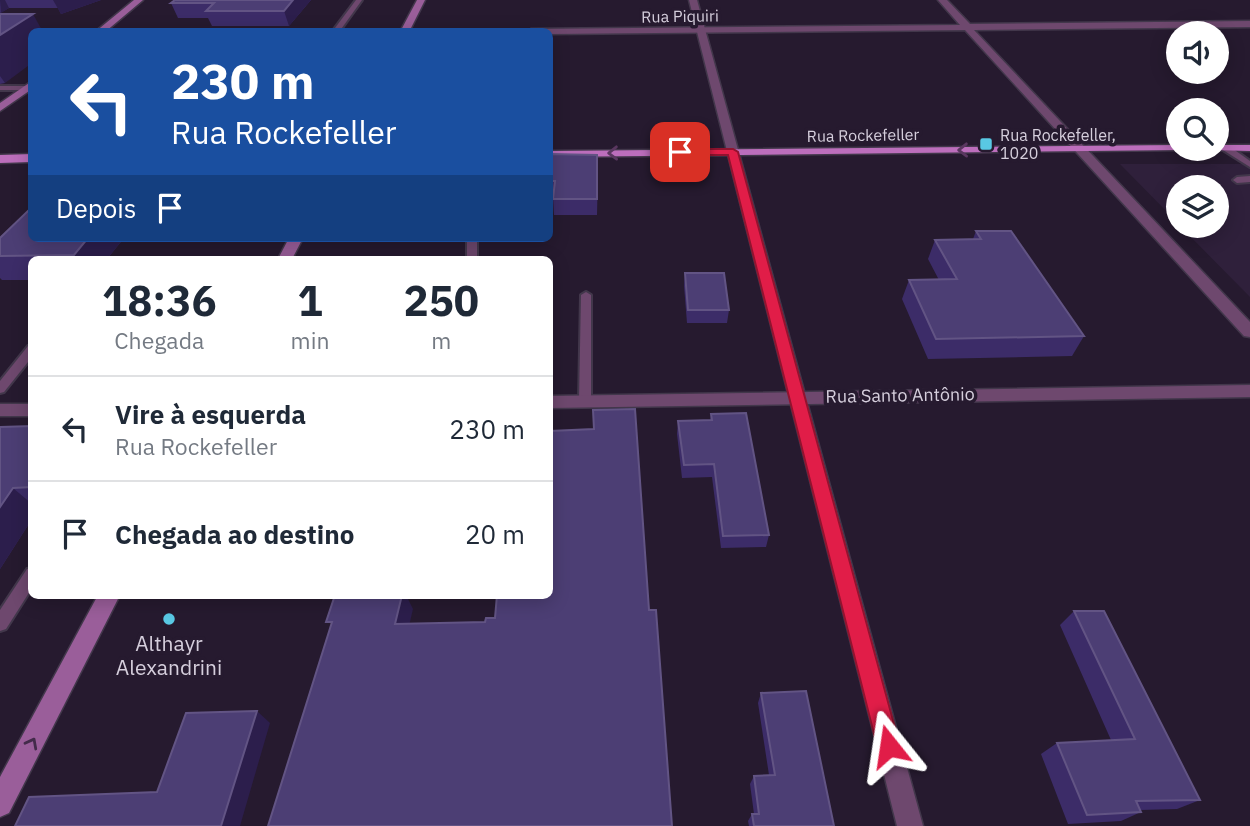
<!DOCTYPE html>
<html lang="pt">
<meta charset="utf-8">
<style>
:root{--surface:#fff;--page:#f2f2f3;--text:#1f2937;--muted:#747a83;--line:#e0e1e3}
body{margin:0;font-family:"IBM Plex Sans",sans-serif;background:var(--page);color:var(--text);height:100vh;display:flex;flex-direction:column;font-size:26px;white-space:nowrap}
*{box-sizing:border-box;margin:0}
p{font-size:23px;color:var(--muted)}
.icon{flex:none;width:38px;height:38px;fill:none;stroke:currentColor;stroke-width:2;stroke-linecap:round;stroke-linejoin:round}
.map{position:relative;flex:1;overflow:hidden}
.side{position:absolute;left:28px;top:256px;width:525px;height:343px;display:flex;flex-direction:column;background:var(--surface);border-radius:10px;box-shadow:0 4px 18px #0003}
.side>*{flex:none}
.banner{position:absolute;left:28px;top:28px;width:525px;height:214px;border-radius:10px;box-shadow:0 4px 18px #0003;background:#1a4fa0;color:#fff;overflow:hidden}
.controls{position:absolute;left:1166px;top:21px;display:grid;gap:14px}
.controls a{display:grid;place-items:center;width:63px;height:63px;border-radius:50%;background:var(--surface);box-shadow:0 4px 18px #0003;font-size:35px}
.pin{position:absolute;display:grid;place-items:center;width:60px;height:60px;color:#fff;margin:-30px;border-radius:14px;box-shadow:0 4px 10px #0006}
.me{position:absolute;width:77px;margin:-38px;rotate:345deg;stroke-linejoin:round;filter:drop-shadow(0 0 5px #0008)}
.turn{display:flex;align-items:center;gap:24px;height:147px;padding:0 28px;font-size:32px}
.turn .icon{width:91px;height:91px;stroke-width:2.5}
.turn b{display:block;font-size:49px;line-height:60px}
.then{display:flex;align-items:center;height:66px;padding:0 28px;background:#0003;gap:14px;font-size:26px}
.eta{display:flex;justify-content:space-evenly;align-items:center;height:119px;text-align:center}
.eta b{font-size:42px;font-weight:800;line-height:49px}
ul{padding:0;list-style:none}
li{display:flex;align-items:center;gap:21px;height:105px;padding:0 28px;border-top:2px solid var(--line)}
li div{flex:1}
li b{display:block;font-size:26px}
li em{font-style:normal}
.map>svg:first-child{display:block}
.built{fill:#2f203b}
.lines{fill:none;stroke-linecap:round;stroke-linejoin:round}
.service-casing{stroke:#42374b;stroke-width:4}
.minor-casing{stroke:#42374b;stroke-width:3}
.tertiary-casing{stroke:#42374b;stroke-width:3}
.secondary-casing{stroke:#42374b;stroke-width:3}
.primary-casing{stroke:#42374b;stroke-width:3}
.service{fill:#6e486e;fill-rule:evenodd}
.minor{fill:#6e486e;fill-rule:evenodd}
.tertiary{fill:#6e486e;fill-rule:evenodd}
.secondary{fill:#9a5e9a;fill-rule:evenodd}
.primary{fill:#bc6ebc;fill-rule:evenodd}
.wall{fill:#3c2c68}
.shaded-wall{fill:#2c1e4c}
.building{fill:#4c3e74;stroke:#625484;stroke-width:2}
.oneway{stroke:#5a3760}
.oneway2{stroke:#432b4a}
.route{fill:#e11d48;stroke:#92132f;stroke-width:2}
.poi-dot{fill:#59c8e4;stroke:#261a2f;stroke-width:2.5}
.labels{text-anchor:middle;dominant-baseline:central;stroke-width:7;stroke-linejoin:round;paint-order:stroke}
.far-street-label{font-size:16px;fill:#d5cedc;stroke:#261a2f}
.far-poi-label{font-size:16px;fill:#d5cedc;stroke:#261a2f;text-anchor:start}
.street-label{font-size:18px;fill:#d5cedc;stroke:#261a2f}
.near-poi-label{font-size:21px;fill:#d5cedc;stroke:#261a2f}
</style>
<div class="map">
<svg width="1250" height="826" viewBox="0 0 1250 826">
<rect width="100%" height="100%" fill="#261a2f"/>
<polygon class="built" points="1120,164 1250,164 1250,297 1180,226 1216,226 1216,187 1178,187 1178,223"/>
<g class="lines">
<g class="service-casing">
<g id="service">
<polygon points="356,0 362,0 339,32 332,32"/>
<polygon points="0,86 26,86 30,88 26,90 0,90"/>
<polygon points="1223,146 1229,146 1250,161 1250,167 1223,150"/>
<polygon points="1250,176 1250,182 1237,183 1233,180 1237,177"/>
<rect x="467" y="238" width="10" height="21"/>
<polygon points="586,292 591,295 591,401 585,405 579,401 581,295"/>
<polygon points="32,345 32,357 4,392 0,393 0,381 28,346"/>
<polygon points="32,568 32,588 6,629 0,631 0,610 27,569"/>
</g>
</g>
<g class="minor-casing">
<g id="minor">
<polygon points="938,0 947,0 970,24 1250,21 1250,27 974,30 1250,322 1250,337 1244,336 965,30 550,34 550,32 527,32 531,29 960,25"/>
<polygon points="1250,385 1250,397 550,408 550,396"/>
<rect x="0" y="404" width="32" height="12"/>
</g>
</g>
<g class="tertiary-casing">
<polygon id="tertiary" points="689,0 697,0 923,826 897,826"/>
</g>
<g class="secondary-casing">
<g id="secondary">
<polygon points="134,0 143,0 105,32 95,32"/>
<polygon points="417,0 425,0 409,32 400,32"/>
<polygon points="32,81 32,89 0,111 0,103"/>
<polygon points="289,238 303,238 292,259 278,259"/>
<polygon points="98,595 120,595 9,813 0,817 0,777"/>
</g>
</g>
<g class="primary-casing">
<g id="primary">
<polygon points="1178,145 1178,149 1182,150 550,157 550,151"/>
<polygon points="1216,145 1250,145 1250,151 1212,150 1216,149"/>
<polygon points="32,154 32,162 0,163 0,155"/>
</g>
</g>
<use href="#service" class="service"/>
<use href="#minor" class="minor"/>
<use href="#tertiary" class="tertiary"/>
<use href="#secondary" class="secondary"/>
<use href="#primary" class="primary"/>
</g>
<g class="wall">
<polygon points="0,0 101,0 61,14 58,8 9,8 0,13"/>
<polygon points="175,0 311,0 289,26 212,26 208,18 178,18 171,3"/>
<polygon points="0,14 5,83 0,84"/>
<polygon points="550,154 598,170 597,215 554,215 553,197 550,197"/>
<polygon points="976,231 1084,336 1072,356 928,359 902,299 909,280 939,280 928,259 935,240 973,239"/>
<polygon points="0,238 124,238 107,259 32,259 32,280 2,280 0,278"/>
<polygon points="685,273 729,310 727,323 687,323 684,286"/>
<polygon points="711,414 769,535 766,547 721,548 712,477 682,478 677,434 678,421 710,420"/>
<polygon points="32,426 32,519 0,569 0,427"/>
<polygon points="1074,611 1200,800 1177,809 1140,810 1141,812 1121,821 1068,824 1041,754 1057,743 1111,740 1060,625"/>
<polygon points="761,693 834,826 749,826 748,821 752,814 754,814 750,784 754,776 769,775 758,703"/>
</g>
<g class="shaded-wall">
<polygon points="0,0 5,0 9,8 1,13"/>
<polygon points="53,0 101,0 61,14"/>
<polygon points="293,0 311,0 289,26 284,11"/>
<polygon points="33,14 43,32 32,32 32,63 5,83 0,76 0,35"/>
<polygon points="88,238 124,238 107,259 77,259 74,255"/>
<polygon points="13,488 32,504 32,519 0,569 0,507"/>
<polygon points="402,595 406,595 413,609 405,643 395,624"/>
<polygon points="257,711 270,723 240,826 221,826"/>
</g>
<g class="building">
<polygon points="175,0 293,0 284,11 206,11 214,3 171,3"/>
<polygon points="0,14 33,14 0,35"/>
<polygon points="550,154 597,155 597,199 553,199 555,181 550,181"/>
<polygon points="32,207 32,238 88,238 74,255 0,256 0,238"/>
<polygon points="976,231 1011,231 1084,336 936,339 909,280 957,279 935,240 981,239"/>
<polygon points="685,273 724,273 729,310 688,310"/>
<polygon points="635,409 649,610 656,610 672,826 268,826 332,622 326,622 335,595 402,595 395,624 485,622 486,618 495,618 497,595 550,595 550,431 594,429 593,410"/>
<polygon points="746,413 769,535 723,536 714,464 684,465 678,421 712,420 711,414"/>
<polygon points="32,426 32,487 13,488 0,507 0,427"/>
<polygon points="1074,611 1104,611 1200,800 1136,801 1141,812 1087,815 1057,743 1135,739"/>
<polygon points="806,691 834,826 754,826 752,814 759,814 754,776 775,775 761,693"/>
<polygon points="257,711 221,826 15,826 29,797 157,792 186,713"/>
</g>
<defs><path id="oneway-chevron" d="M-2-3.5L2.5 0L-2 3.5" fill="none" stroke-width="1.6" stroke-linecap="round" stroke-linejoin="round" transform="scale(1.75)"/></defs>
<g class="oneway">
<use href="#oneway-chevron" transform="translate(963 150) rotate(179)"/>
<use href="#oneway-chevron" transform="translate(613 153) rotate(179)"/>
</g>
<use class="oneway2" href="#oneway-chevron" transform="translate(32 743) rotate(-62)"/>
<polygon class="route" points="680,149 733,149 738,152 900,746 897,754 889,757 881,754 877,746 728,155 677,155 677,150"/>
<g class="poi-dot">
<rect x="979" y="137" width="14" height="14" rx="3.5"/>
<circle cx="169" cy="619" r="7"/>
</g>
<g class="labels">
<g class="far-street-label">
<text transform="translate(680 16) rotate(-1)">Rua Piquiri</text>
<text transform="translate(863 135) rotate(-1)">Rua Rockefeller</text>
</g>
<g class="far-poi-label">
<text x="1000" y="135">Rua Rockefeller,<tspan x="1000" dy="18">1020</tspan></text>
</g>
<g class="street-label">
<text transform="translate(900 395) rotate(-1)">Rua Santo Antônio</text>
</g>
<g class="near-poi-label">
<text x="169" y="643">Althayr<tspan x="169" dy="24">Alexandrini</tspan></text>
</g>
</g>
</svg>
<div class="controls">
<a><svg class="icon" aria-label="sound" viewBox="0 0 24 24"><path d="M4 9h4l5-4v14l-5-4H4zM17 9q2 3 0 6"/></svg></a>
<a><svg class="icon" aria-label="search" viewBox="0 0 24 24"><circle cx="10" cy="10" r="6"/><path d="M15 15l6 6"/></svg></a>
<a><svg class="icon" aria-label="layers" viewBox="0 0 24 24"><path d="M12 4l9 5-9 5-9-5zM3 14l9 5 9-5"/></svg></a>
</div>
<div class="pin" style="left:680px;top:152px;background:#d93025"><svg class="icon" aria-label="arrive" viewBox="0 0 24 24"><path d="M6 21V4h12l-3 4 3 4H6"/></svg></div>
<svg class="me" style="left:889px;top:746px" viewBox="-20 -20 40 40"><path d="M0-17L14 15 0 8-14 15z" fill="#e11d48" stroke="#fff" stroke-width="4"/></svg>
<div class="banner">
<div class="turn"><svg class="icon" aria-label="left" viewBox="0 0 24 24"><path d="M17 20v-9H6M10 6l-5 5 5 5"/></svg><div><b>230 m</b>Rua Rockefeller</div></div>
<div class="then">Depois<svg class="icon" aria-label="arrive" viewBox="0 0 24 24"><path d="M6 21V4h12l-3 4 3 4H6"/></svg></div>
</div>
<section class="side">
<div class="eta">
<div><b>18:36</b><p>Chegada</p></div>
<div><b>1</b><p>min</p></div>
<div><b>250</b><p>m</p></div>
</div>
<ul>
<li><svg class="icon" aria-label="left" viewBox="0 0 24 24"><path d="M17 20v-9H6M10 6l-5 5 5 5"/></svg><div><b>Vire à esquerda</b><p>Rua Rockefeller</p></div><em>230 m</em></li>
<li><svg class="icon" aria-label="arrive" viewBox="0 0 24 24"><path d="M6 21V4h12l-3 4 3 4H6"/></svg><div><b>Chegada ao destino</b></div><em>20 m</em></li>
</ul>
</section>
</div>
